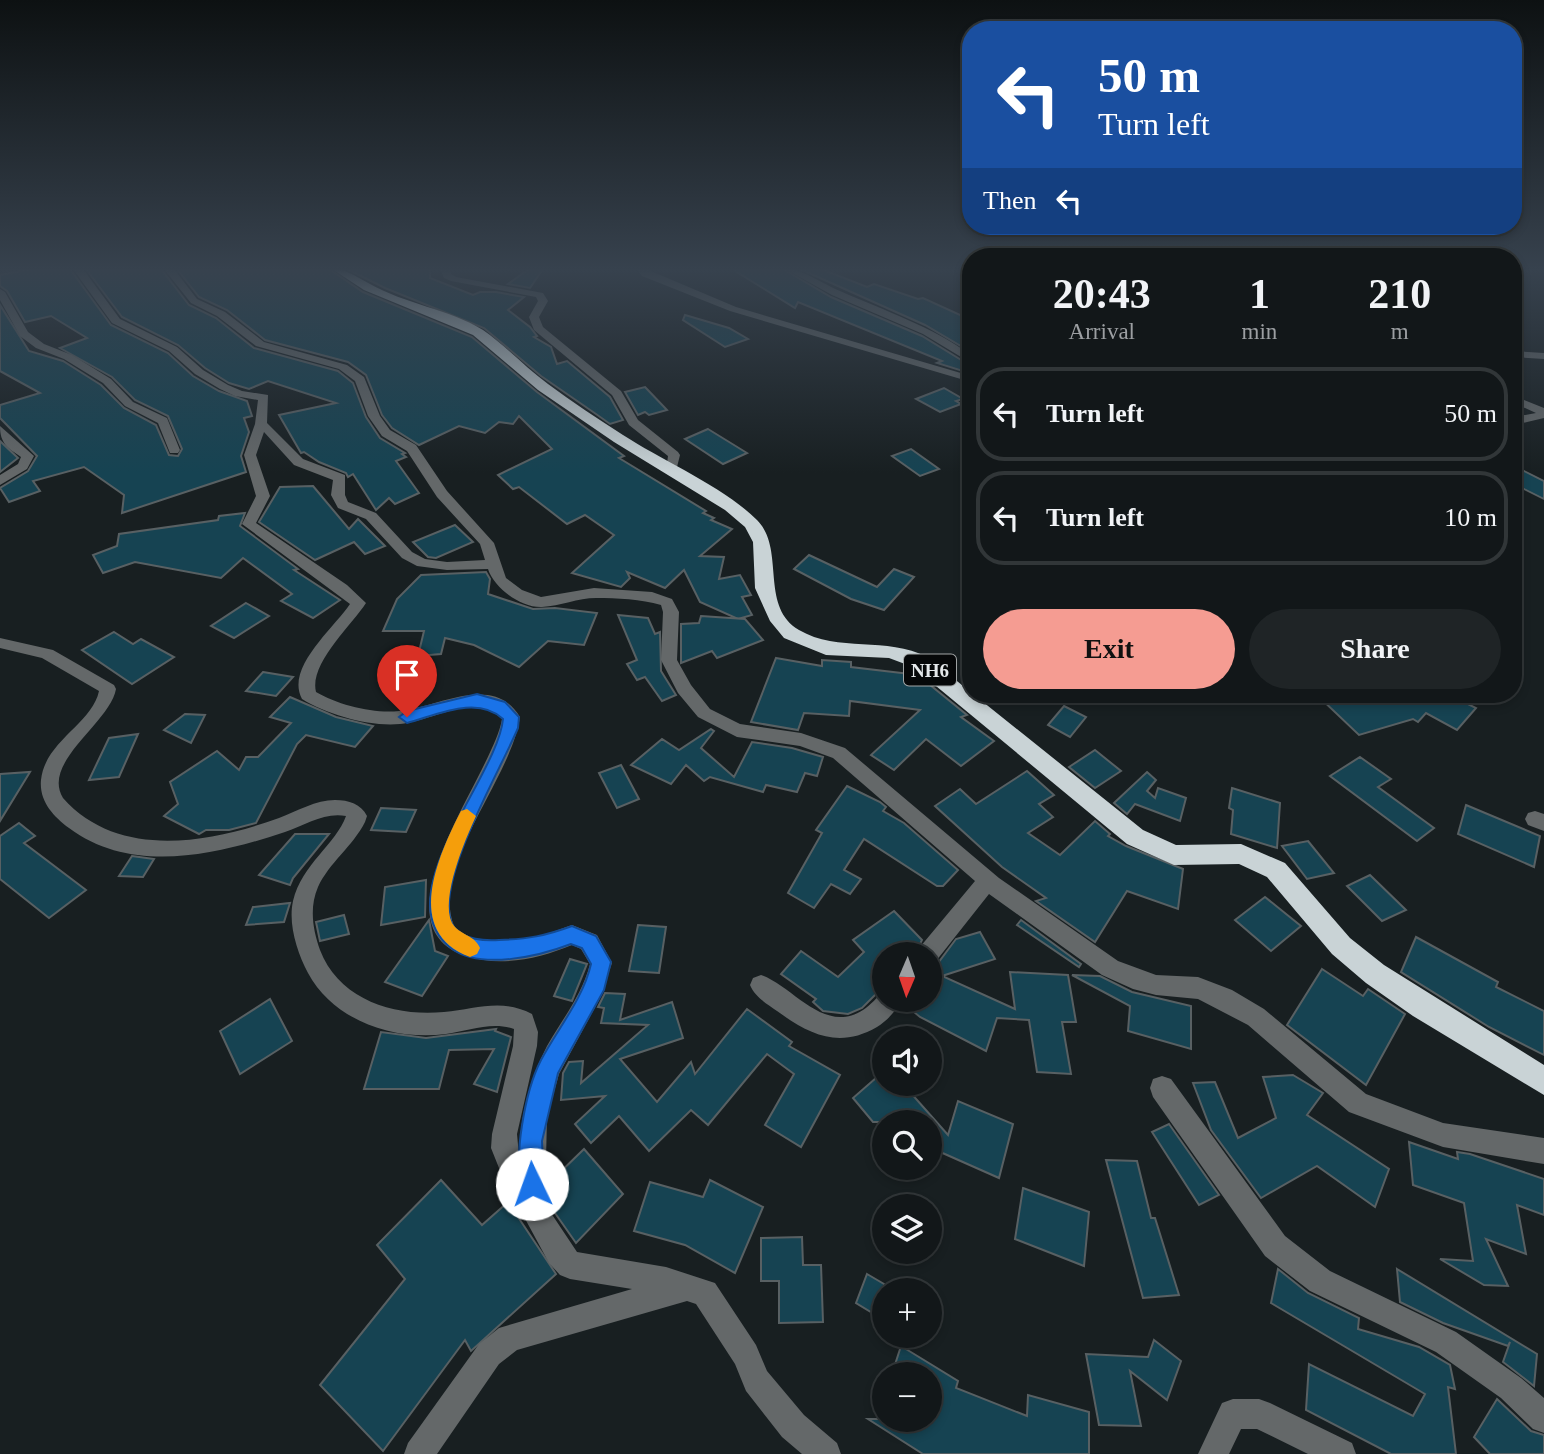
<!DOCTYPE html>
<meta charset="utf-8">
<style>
:root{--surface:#121719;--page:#1f2426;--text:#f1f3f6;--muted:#9c9fa2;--line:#313638;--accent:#f59c92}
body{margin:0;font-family:Georgia,serif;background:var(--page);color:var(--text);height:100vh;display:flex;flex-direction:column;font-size:26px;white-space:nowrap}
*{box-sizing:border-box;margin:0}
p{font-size:23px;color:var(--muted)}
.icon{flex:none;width:38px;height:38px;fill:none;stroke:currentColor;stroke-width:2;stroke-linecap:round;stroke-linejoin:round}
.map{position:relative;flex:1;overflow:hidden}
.drawer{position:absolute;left:962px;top:248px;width:560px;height:455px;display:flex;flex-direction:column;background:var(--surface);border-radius:28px;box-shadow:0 4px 10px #0003,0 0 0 2px var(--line)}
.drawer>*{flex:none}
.guide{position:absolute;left:962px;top:21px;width:560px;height:214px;border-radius:28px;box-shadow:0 4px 10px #0003,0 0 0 2px var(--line);background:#1a4fa0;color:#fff;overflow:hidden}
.needle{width:46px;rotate:182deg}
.fabs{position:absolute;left:872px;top:942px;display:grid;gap:14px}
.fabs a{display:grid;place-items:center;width:70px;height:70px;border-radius:50%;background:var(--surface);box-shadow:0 4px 10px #0003,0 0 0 2px var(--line);font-size:35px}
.pin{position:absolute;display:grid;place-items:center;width:60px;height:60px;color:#fff;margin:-72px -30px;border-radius:50% 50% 50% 0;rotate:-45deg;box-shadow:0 0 7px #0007}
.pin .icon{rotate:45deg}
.me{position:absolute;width:77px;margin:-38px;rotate:357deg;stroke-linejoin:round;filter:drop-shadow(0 0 5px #0008)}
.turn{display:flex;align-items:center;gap:24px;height:147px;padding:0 21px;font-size:32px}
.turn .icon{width:91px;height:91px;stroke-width:2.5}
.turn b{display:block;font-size:49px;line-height:60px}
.then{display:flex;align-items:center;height:66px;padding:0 21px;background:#0003;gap:14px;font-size:26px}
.eta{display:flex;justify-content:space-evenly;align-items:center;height:119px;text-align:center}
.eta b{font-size:42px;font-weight:700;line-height:49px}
.cta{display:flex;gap:14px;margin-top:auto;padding:14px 21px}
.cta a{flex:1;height:80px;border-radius:42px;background:var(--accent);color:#111;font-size:28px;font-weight:700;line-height:80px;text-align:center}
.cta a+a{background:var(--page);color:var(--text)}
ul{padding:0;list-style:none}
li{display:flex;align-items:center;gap:21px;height:94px;margin:0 14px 10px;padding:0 7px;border:4px solid var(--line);border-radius:28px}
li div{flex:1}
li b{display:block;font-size:26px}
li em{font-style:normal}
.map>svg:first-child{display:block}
.building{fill:#164352;stroke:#586063;stroke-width:2}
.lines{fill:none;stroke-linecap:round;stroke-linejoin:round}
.street{fill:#646869;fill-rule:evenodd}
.highway{fill:#c9d3d6;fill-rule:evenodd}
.route{fill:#1a73e8;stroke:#114b97;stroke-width:2}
.slow{fill:#f59e0b}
.labels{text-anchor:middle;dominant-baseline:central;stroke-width:5;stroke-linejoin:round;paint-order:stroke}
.shield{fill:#060809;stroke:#a2a6a7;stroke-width:2}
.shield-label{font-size:19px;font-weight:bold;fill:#e5e9eb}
</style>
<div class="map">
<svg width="1544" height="1454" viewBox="0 0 1544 1454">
<rect width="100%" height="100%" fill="#181f21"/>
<g class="building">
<polygon points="31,269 70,269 111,325 168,353 193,376 219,391 247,401 252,416 244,418 249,432 241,456 246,472 122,513 124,495 84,467 33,481 40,491 9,502 0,488 28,471 37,456 0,418 0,405 40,393 0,371 0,305 29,351 63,361 101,385 124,408 156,425 169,455 178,456 182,449 168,416 135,400 112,377 60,348 87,338 51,316 25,322 7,291 0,286 0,275"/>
<polygon points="86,269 161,269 189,305 216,318 254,348 338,371 353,383 366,417 380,438 405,453 402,454 406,457 396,461 419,493 395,504 389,498 376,510 353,474 348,477 346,473 319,462 304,452 301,453 279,415 336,403 268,381 249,389 229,383 205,368 178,345 122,317"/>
<polygon points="177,269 329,269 363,292 472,337 537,392 624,456 619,458 706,511 703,513 714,518 711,520 732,529 700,556 724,557 719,579 740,575 751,595 742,597 752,615 738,619 700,602 684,570 665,588 627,572 630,578 621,587 572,573 614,535 585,515 567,524 519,487 513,489 498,475 552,449 519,416 513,424 499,422 485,433 459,426 419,445 392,428 382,415 366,375 348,362 265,340 227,310 199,297"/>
<polygon points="347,269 430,269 430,278 473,295 480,292 496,292 524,297 508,310 530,327 537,336 534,337 551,347 557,364 567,361 610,397 623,420 610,424 596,414 541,376 484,328 385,288"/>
<polygon points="529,269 543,269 530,288 508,284"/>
<polygon points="732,269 783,269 831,297 922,336 971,366 971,369 966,372 937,363 942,361 798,302 795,308"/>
<polygon points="800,269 821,269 867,287 874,284 918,299 923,298 960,315 971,313 971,352 925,325"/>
<polygon points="685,315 729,328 748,339 725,347 683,320"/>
<polygon points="645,387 667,410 649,415 645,412 638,415 625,392"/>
<polygon points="944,388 963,399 956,401 961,404 940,412 916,399"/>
<polygon points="708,429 747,453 723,464 685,439"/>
<polygon points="0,441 18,458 0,472"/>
<polygon points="911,449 939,469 920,476 892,456"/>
<polygon points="1514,466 1544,481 1544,499 1514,484"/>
<polygon points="313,486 349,529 358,519 385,546 365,554 354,542 315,560 259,522 280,487"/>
<polygon points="245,513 240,526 298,569 294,570 340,600 313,618 281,601 292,594 243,558 221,578 135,562 103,573 93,555 117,546 119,534 218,520 219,516"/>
<polygon points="455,525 473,542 436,558 428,557 413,542"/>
<polygon points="809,555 877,587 894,569 914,577 884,610 851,599 794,569"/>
<polygon points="486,572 490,579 488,594 533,609 555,608 597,613 584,645 548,641 519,667 474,645 445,638 441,654 418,656 424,631 383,631 397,599 421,575"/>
<polygon points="246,603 269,616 234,638 211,626"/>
<polygon points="618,615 648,618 655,634 660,632 661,671 676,695 662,701 645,677 637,680 627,664 637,660"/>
<polygon points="701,616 745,619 763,640 717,658 712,651 681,663 681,624 699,623"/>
<polygon points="114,632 133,644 141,639 174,657 132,684 82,650"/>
<polygon points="776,658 822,666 822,660 851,662 851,667 910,674 914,672 967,715 961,717 994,741 961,766 926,739 894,770 871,755 920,710 850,701 849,716 804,713 798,730 751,722"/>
<polygon points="263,672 293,677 276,696 246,691"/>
<polygon points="1317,695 1450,695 1476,708 1457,730 1426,713 1418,722 1413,719 1359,735"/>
<polygon points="290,697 336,717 373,726 355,747 306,735 297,744 256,823 229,830 206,830 199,834 164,816 178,804 170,782 217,751 239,770 246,757 258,757 291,723 270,717"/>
<polygon points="1064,706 1086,717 1070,737 1048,725"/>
<polygon points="185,714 205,715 191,743 164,730"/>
<polygon points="711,729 714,731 701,748 734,777 752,742 792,748 823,757 817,776 805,773 797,792 766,785 763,792 710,777 704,781 686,765 671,784 631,765 662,739 679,750"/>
<polygon points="138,734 119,777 89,780 109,738"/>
<polygon points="1095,750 1121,771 1095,788 1069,767"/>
<polygon points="1360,757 1391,779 1378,787 1434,828 1417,841 1330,776"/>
<polygon points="621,765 639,799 617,808 599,773"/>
<polygon points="1027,771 1054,795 1039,804 1053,817 1028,833 1060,855 1095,821 1110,834 1108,836 1126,846 1183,869 1178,909 1127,891 1095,942 1036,901 1046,898 1002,867 935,806 960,789 976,804"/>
<polygon points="30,772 0,821 0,774"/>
<polygon points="1147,772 1156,780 1147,791 1155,798 1158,788 1186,798 1180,821 1135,804 1127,814 1114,803"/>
<polygon points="847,786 880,802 886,807 883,811 904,823 958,870 943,886 937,886 864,839 844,870 861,879 850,894 831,884 814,908 788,893 822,833 816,830"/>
<polygon points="1232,788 1280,803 1277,848 1231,834 1233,810 1229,808"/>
<polygon points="1466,805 1540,836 1534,867 1458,834"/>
<polygon points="381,808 416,810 406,832 371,830"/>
<polygon points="19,823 35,836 24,843 86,890 49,918 0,879 0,836"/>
<polygon points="295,834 329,834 293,878 290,885 259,875"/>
<polygon points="1308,841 1334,873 1307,879 1282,846"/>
<polygon points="132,856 154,859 143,877 119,876"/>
<polygon points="1370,875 1406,910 1382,921 1347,886"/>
<polygon points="426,880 425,917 381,925 385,887"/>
<polygon points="1265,897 1301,926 1271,951 1235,920"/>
<polygon points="290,903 284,922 246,925 253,907"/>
<polygon points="894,911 922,940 915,954 884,954 884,986 862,1008 848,1014 823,1011 813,1002 816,999 781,974 801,951 838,977 864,952 853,940"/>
<polygon points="344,915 349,934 320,941 316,922"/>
<polygon points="429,920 435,951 448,956 422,996 385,982"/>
<polygon points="1021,920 1081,964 1079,967 1017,925"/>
<polygon points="638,925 666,927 659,973 629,971"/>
<polygon points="980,932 995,959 942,976 1015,1009 1010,972 1068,975 1076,1022 1062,1022 1071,1074 1037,1072 1029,1020 997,1018 986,1051 920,1017 903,1003 904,999 929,999 929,965 938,963 956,939"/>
<polygon points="1416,937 1498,982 1496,987 1544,1011 1544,1055 1489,1027 1401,972"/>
<polygon points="570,959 587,964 572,1001 554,996"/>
<polygon points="1322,969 1363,996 1368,989 1405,1014 1366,1085 1287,1025"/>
<polygon points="1072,975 1100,976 1132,992 1191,1006 1191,1049 1128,1031 1130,1006"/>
<polygon points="605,993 625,994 620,1020 672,1002 683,1038 620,1059 657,1102 691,1062 695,1074 747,1009 792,1042 789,1046 840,1075 801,1147 765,1125 794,1074 767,1054 708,1125 691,1110 649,1151 619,1116 591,1143 575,1124 605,1096 561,1100 563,1073 569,1062 583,1061 581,1083 648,1025 601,1023 604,1008 598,1007"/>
<polygon points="270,999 292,1041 240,1074 220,1031"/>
<polygon points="496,1029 495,1031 511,1037 497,1092 474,1084 494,1049 449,1050 439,1089 364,1089 381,1032 426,1038"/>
<polygon points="884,1071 884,1083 902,1083 948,1135 958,1101 1013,1124 999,1178 929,1147 929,1122 873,1122 853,1098"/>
<polygon points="1293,1075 1323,1093 1307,1115 1389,1169 1375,1207 1317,1166 1261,1198 1211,1130 1193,1083 1215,1082 1238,1138 1276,1118 1263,1077"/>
<polygon points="1169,1124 1219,1195 1199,1205 1152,1132"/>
<polygon points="1409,1142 1458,1159 1457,1152 1470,1154 1544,1179 1544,1215 1517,1205 1526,1254 1486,1239 1508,1286 1484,1285 1440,1259 1473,1261 1464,1203 1413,1185"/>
<polygon points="584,1149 623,1194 576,1243 548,1203 548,1184"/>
<polygon points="1106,1160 1137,1161 1151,1218 1155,1218 1179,1295 1143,1298"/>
<polygon points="441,1180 482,1225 508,1202 556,1274 471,1351 465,1340 383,1451 320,1385 405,1279 377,1245"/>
<polygon points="710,1180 763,1207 735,1273 685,1245 634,1231 650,1182 703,1197"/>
<polygon points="1023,1188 1089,1212 1084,1266 1015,1239"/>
<polygon points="802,1237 803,1265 821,1265 823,1322 779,1323 779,1281 761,1281 761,1238"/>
<polygon points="1278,1269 1308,1293 1359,1318 1358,1329 1419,1347 1450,1365 1455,1389 1448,1387 1456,1454 1391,1454 1306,1410 1309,1364 1413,1416 1425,1394 1271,1303"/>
<polygon points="1397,1269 1537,1354 1534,1386 1503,1362 1510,1342 1508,1346 1443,1323 1400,1302"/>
<polygon points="867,1274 884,1284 884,1320 856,1303"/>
<polygon points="1154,1340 1181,1361 1167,1400 1130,1371 1141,1426 1099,1425 1086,1354 1148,1357"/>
<polygon points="901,1346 958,1381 956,1388 1027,1416 1028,1395 1089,1412 1089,1454 923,1454 868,1419 929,1419 929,1374 892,1374"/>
<polygon points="1497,1399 1531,1431 1544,1435 1544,1454 1490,1454 1474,1437"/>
</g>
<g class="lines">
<g class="street">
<path d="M73 269H83L120 319 177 347 203 370 228 385 242 391 268 395 267 423 303 459 345 475V495L348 502 376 513 412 552 425 559 447 562 485 560 480 544 437 497 407 451 382 436 368 416 355 381 339 369 256 346 217 316 191 303 164 269H174L197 299 225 312 264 342 347 365 364 377 380 416 390 430 416 445 447 491 494 543 506 578 522 590 541 597 594 588 652 592 672 599 679 612 677 660 691 685 710 709 740 724 801 733 845 748 999 878 1118 961 1156 975 1198 977 1232 990 1264 1009 1366 1094 1443 1123 1544 1138V1164L1443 1147 1349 1112 1248 1025 1198 999 1156 995 1133 989 1102 975 989 894 936 961 929 963V954H917L920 947 975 881 833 758 800 746 737 737 698 717 678 693 661 660 663 612 661 605C641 599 617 598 596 598 578 598 560 606 542 607 521 608 494 588 488 569L447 570 417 566 402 558 366 519 338 508 331 495 333 480 294 465 264 432 256 455 270 496 256 523 347 585 366 603C351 626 309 664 316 692 338 705 374 714 399 711 437 708 493 672 520 717 511 780 430 865 454 926 485 956 537 938 572 925L597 935 612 963 600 998 559 1074 547 1117 545 1204 577 1252 666 1267 715 1283 756 1345 767 1371 804 1415 837 1443 841 1454H802L782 1437 746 1391 735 1364 696 1304 687 1301 517 1350 499 1364 437 1454H404L408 1443 479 1344 499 1328 632 1289 570 1279 560 1275 549 1263 503 1178 491 1148 492 1134 513 1046 514 1029C492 1021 468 1031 446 1034 394 1041 334 1021 308 973 297 952 288 924 293 901 302 864 336 844 346 816 324 812 306 825 285 832 216 855 132 875 69 828 53 816 39 801 41 780 45 741 92 724 99 691L42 658 0 648V638L53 650 114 685 116 689C110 723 41 762 63 798 118 860 209 843 279 818 297 811 316 800 335 800 349 800 361 804 367 816L365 822C353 846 329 863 318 887 309 908 313 930 320 950 339 1000 395 1017 444 1012 476 1009 502 998 532 1014L538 1032 537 1046 517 1134 519 1156C520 1117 529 1080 547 1046 563 1018 582 995 590 964L581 949 572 945C538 959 499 968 463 955 372 921 493 774 502 719 473 692 434 721 400 724 370 727 328 715 302 699 285 668 334 628 350 604L242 524 256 496 244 455 255 424 258 400 235 396 220 389 195 374 169 351 112 323Z"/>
<polygon points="440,269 450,269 451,274 456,277 543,293 548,301 539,317 543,327 621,391 638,420 678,452 680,455 676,471 666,471 668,456 629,425 612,395 534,330 529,317 538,301 536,297 451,281 444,278"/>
<polygon points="636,269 646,269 736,307 971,376 971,382 730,311 642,276"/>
<path d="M785 269C804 269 822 284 840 291 885 311 931 326 971 355V363L923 334 832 295Z"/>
<polygon points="0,289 5,292 28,332 44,344 72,355 111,379 133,402 167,418 180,450 178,453 170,453 158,423 125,406 103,383 64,359 36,348 20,336 0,300"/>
<polygon points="1514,351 1544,353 1544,359 1514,357"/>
<polygon points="1514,396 1544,408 1544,418 1514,425 1514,417 1536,413 1514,403"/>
<path d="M0 426 34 456 27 469 0 485V475L18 464 21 457C8 448 0 444 0 426Z"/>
<polygon points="1535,811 1544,814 1544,831 1528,825 1525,819 1528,813"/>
<path d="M761 975C794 987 824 1035 863 1010 871 1005 877 997 884 991V999H902C897 1010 887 1021 877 1027 839 1049 810 1035 777 1011 767 1004 755 997 750 985L753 978Z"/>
<polygon points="1162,1076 1171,1079 1285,1236 1330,1271 1456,1332 1521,1378 1544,1398 1544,1433 1533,1429 1501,1398 1436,1352 1310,1291 1265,1256 1153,1097 1150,1088 1153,1079"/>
<polygon points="1233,1399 1259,1399 1270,1403 1352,1443 1356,1454 1308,1454 1257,1429 1241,1429 1229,1454 1198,1454 1222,1403"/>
</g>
<path class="highway" d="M332 269C348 269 356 277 370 284 405 304 449 309 483 330 506 346 526 368 548 384 572 402 598 419 623 435 663 461 724 487 757 520 786 549 759 606 799 630 838 653 887 636 927 657L1143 830 1176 845 1241 844 1285 863 1350 938 1384 965 1544 1065V1095L1413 1016 1366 983 1332 954 1267 877 1239 864 1174 865 1127 844 913 667 889 658 826 655 784 638 770 621 755 588 753 542 745 527 725 510 614 442 538 390 473 335 364 290Z"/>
</g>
<linearGradient id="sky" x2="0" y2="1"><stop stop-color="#0d1112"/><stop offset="0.57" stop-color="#37424e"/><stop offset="1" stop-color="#37424e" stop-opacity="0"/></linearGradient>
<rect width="1544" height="473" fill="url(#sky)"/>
<path class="route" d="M477 694 505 702 519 717 518 728C499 773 440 872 450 918 455 940 481 941 499 940 528 939 545 936 572 926L596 936 611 962 604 990 558 1073 542 1141 544 1184 541 1192 532 1195 524 1192C511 1161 526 1089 541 1060 558 1028 583 999 591 964L582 948 571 944C540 956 482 970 452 949 383 898 498 777 503 719 477 695 437 715 407 723L399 717 407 711Z"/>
<path class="slow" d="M467 809 476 816C465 840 440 898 452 923 459 935 475 935 480 948L477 954 470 957C404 932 437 858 461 811Z"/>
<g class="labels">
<rect class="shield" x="904" y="654.5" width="52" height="31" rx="5"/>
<g class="shield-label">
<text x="930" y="670">NH6</text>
</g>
</g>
</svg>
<div class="fabs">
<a><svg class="needle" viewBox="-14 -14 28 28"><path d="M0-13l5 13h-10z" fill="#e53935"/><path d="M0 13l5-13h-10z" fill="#9c9fa2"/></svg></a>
<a><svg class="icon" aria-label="sound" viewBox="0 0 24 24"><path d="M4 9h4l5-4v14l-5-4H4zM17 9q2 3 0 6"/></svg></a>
<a><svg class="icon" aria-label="search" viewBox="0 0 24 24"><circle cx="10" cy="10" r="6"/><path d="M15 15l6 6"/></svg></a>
<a><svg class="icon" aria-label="layers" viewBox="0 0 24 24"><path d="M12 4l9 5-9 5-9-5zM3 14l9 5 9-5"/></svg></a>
<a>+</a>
<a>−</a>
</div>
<div class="pin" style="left:407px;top:717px;background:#d93025"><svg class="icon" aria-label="arrive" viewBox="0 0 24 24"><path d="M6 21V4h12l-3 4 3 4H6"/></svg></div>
<svg class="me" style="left:532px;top:1184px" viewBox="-20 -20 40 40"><circle r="19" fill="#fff"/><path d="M0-13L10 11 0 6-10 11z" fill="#1a73e8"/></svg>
<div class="guide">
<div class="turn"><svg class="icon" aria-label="left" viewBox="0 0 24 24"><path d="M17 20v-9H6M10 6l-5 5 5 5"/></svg><div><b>50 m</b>Turn left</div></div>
<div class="then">Then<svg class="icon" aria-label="left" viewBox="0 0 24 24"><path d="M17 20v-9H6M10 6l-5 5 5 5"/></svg></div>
</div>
<section class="drawer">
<div class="eta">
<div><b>20:43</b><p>Arrival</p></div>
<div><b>1</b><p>min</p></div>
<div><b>210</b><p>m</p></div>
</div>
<ul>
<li><svg class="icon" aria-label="left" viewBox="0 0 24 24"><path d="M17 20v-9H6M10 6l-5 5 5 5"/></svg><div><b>Turn left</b></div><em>50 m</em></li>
<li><svg class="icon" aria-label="left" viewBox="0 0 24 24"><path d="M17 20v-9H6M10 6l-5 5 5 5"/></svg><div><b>Turn left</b></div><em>10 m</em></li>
</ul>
<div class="cta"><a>Exit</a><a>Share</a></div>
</section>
</div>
